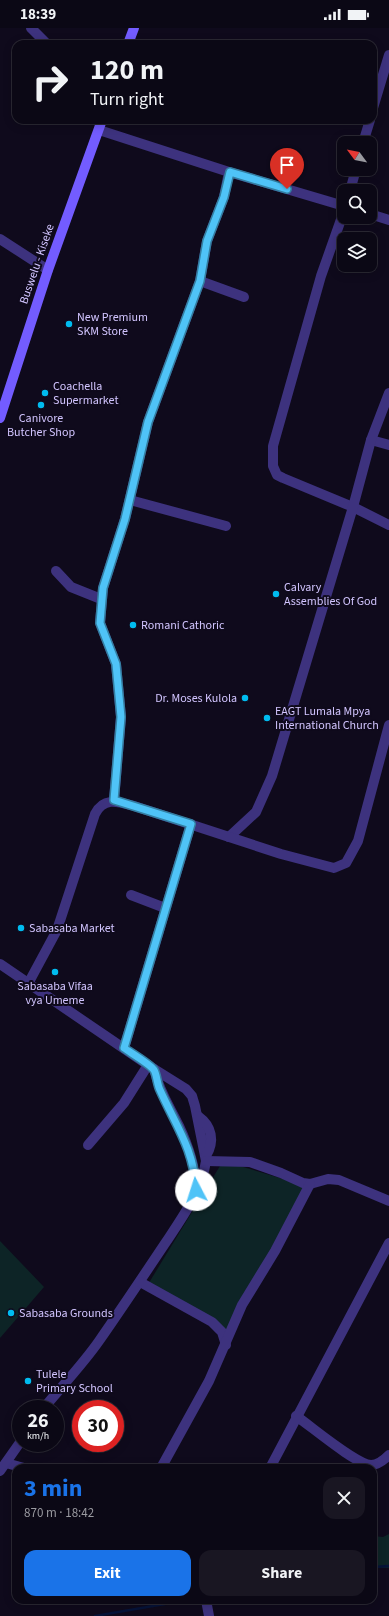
<!DOCTYPE html>
<meta charset="utf-8">
<style>
:root{--surface:#0b0815;--page:#191622;--text:#f1f3f6;--muted:#9a9aa0;--line:#2b2934;--accent:#1a73e8}
body{margin:0;font-family:"Source Sans 3",sans-serif;background:var(--page);color:var(--text);height:100vh;display:flex;flex-direction:column;font-size:15px;white-space:nowrap}
*{box-sizing:border-box;margin:0}
p{font-size:13px;color:var(--muted)}
.icon{flex:none;width:22px;height:22px;fill:none;stroke:currentColor;stroke-width:2;stroke-linecap:round;stroke-linejoin:round}
.map{position:relative;flex:1;overflow:hidden}
.details{position:absolute;left:12px;top:1436px;width:365px;height:140px;display:flex;flex-direction:column;background:var(--surface);border-radius:12px;box-shadow:0 2px 10px #0003,0 0 0 1px var(--line)}
.details>*{flex:none}
.guide{position:absolute;left:12px;top:12px;width:365px;height:84px;border-radius:12px;box-shadow:0 2px 10px #0003,0 0 0 1px var(--line);background:#0b0815;color:var(--text);overflow:hidden}
.needle{width:26px;rotate:302deg}
.fabs{position:absolute;left:337px;top:108px;display:grid;gap:8px}
.fabs a{display:grid;place-items:center;width:40px;height:40px;border-radius:8px;background:var(--surface);box-shadow:0 2px 10px #0003,0 0 0 1px var(--line);font-size:20px}
.speed{position:absolute;left:12px;top:1372px;display:flex;gap:8px;font-size:20px;font-weight:700;text-align:center}
.speed>*{display:grid;place-content:center;width:52px;height:52px;border-radius:50%;background:var(--surface);box-shadow:0 2px 10px #0003,0 0 0 1px var(--line);line-height:1}
.speed small{font-size:10px;font-weight:400}
.speed .limit{border:6px solid #d22;background:#fff;color:#111}
.pin{position:absolute;display:grid;place-items:center;width:34px;height:34px;color:#fff;margin:-41px -17px;border-radius:50% 50% 50% 0;rotate:-45deg;box-shadow:0 0 4px #0007}
.pin .icon{rotate:45deg}
.me{position:absolute;width:44px;margin:-22px;rotate:355deg;stroke-linejoin:round;filter:drop-shadow(0 0 3px #0008)}
.turn{display:flex;align-items:center;gap:14px;height:84px;padding:0 12px;font-size:18px}
.turn .icon{width:52px;height:52px;stroke-width:2.5}
.turn b{display:block;font-size:28px;line-height:34px}
.round{display:grid;place-items:center;flex:none;width:42px;height:42px;border-radius:12px;background:var(--page)}
.headline{display:flex;align-items:center;justify-content:space-between;height:68px;padding:0 12px}
h1{font-size:24px;font-weight:700;line-height:30px;color:var(--accent)}
.cta{display:flex;gap:8px;margin-top:auto;padding:8px 12px}
.cta a{flex:1;height:46px;border-radius:12px;background:var(--accent);color:#fff;font-size:16px;font-weight:700;line-height:46px;text-align:center}
.cta a+a{background:var(--page);color:var(--text)}
.status{display:flex;justify-content:space-between;align-items:center;height:28px;padding:0 20px;background:var(--surface);direction:ltr}
.status svg{height:11px;fill:currentColor}
.map>svg:first-child{display:block}
.green{fill:#0d2426}
.lines{fill:none;stroke-linecap:round;stroke-linejoin:round}
.stream{stroke:#061339;stroke-width:2.5}
.minor{stroke:#3d327e;stroke-width:10}
.secondary{stroke:#735cff;stroke-width:10}
.route-casing{stroke:#337fa1;stroke-width:10}
.route{stroke:#4fc3f7;stroke-width:7}
.poi-dot{fill:#00bcf0;stroke:#0f0a1c;stroke-width:1.5}
.labels{text-anchor:middle;dominant-baseline:central;stroke-width:4;stroke-linejoin:round;paint-order:stroke}
.street-label{font-size:12px;fill:#d2c5ff;stroke:#0f0a1c}
.poi-label{font-size:12px;fill:#d2c5ff;stroke:#0f0a1c;text-anchor:start}
</style>
<div class="status"><b>18:39</b><svg viewBox="0 0 49 12"><path d="M0 12V9h3v3zM5 12V6h3v6zM10 12V3h3v9zM15 12V0h3v12zM26 1h20v11H26zM47 4h2v5h-2z"/></svg></div>
<div class="map">
<svg width="389" height="1588" viewBox="0 0 389 1588">
<rect width="100%" height="100%" fill="#0f0a1c"/>
<g class="green">
<polygon points="223,1133 310,1159 227,1304 147,1258"/>
<polygon points="0,1213 44,1259 0,1310"/>
<polygon points="389,1506 389,1540 373,1540 373,1508 383,1509"/>
</g>
<g class="lines">
<g class="stream">
<polyline points="373,1539 389,1538"/>
<polyline points="95,1588 188,1572"/>
</g>
<g class="minor">
<polyline points="31,0 47,16"/>
<polyline points="373,80 389,27"/>
<polyline points="99,102 229,144 344,178"/>
<polyline points="363,115 370,92"/>
<polyline points="350,163 356,141"/>
<polyline points="344,183 321,248 273,418 273,438 277,447 283,450 353,479 389,497"/>
<polyline points="370,186 389,192"/>
<polyline points="0,211 48,242"/>
<polyline points="200,253 244,269"/>
<polyline points="371,412 389,417"/>
<polyline points="130,472 226,498"/>
<polyline points="56,543 71,559 101,571"/>
<polyline points="114,772 121,689 116,636 100,595 103,560 125,491 148,394 200,253 207,213 224,169 229,144"/>
<polyline points="229,809 256,784 272,748 353,479 371,412 389,365"/>
<polyline points="131,867 165,880"/>
<path d="M0 936 154 1041 186 1061 192 1068 195 1078 206 1133C202 1162 182 1190 166 1214 144 1247 122 1280 99 1313 83 1336 62 1358 43 1381"/>
<path d="M29 954 57 902 95 786C104 768 119 774 134 778L281 826 334 840 346 835 358 813 389 697"/>
<polyline points="124,1020 191,796"/>
<path d="M154 1041C159 1063 170 1079 179 1098 188 1117 195 1138 196 1159"/>
<path d="M198 1088C212 1098 215 1113 206 1128"/>
<polyline points="88,1117 124,1075 148,1037"/>
<polyline points="206,1133 250,1134 281,1145 303,1155 310,1156 328,1151 339,1152 389,1173"/>
<polyline points="140,1254 212,1294 222,1304 226,1317"/>
<path d="M296 1388C311 1398 355 1436 371 1437 378 1437 384 1432 389 1427"/>
<polyline points="6,1435 24,1440"/>
<polyline points="161,1440 209,1353 242,1277 275,1223 310,1156"/>
<polyline points="270,1440 389,1215"/>
<polyline points="0,1443 21,1413"/>
<polyline points="206,1572 209,1588"/>
</g>
<g class="secondary">
<polyline points="128,16 134,0"/>
<polyline points="0,390 48,242 102,92"/>
</g>
</g>
<g class="lines">
<g class="route-casing">
<path id="route" d="M196 1162C194 1121 176 1098 160 1062 157 1056 157 1047 154 1042 150 1036 131 1025 124 1020L191 796 114 772 121 689 116 636 100 595 103 560 125 491 148 394 200 253 207 213 224 169 230 144 287 161"/>
</g>
<use href="#route" class="route"/>
</g>
<g class="poi-dot">
<circle cx="69" cy="296" r="4"/>
<circle cx="45" cy="365" r="4"/>
<circle cx="41" cy="377" r="4"/>
<circle cx="276" cy="566" r="4"/>
<circle cx="133" cy="597" r="4"/>
<circle cx="245" cy="670" r="4"/>
<circle cx="267" cy="690" r="4"/>
<circle cx="21" cy="900" r="4"/>
<circle cx="55" cy="944" r="4"/>
<circle cx="11" cy="1285" r="4"/>
<circle cx="28" cy="1353" r="4"/>
</g>
<g class="labels">
<g class="street-label">
<text transform="translate(37 236) rotate(-71)">Buswelu - Kiseke</text>
</g>
<g class="poi-label">
<text x="77" y="289">New Premium<tspan x="77" dy="14">SKM Store</tspan></text>
<text x="53" y="358">Coachella<tspan x="53" dy="14">Supermarket</tspan></text>
<text x="41" y="390" text-anchor="middle">Canivore<tspan x="41" dy="14">Butcher Shop</tspan></text>
<text x="284" y="559">Calvary<tspan x="284" dy="14">Assemblies Of God</tspan></text>
<text x="141" y="597">Romani Cathoric</text>
<text x="237" y="670" text-anchor="end">Dr. Moses Kulola</text>
<text x="275" y="683">EAGT Lumala Mpya<tspan x="275" dy="14">International Church</tspan></text>
<text x="29" y="900">Sabasaba Market</text>
<text x="55" y="958" text-anchor="middle">Sabasaba Vifaa<tspan x="55" dy="14">vya Umeme</tspan></text>
<text x="19" y="1285">Sabasaba Grounds</text>
<text x="36" y="1346">Tulele<tspan x="36" dy="14">Primary School</tspan></text>
</g>
</g>
</svg>
<div class="fabs">
<a><svg class="needle" viewBox="-14 -14 28 28"><path d="M0-13l5 13h-10z" fill="#e53935"/><path d="M0 13l5-13h-10z" fill="#9a9aa0"/></svg></a>
<a><svg class="icon" aria-label="search" viewBox="0 0 24 24"><circle cx="10" cy="10" r="6"/><path d="M15 15l6 6"/></svg></a>
<a><svg class="icon" aria-label="layers" viewBox="0 0 24 24"><path d="M12 4l9 5-9 5-9-5zM3 14l9 5 9-5"/></svg></a>
</div>
<div class="speed"><div>26<small>km/h</small></div><div class="limit">30</div></div>
<div class="pin" style="left:287px;top:161px;background:#d93025"><svg class="icon" aria-label="arrive" viewBox="0 0 24 24"><path d="M6 21V4h12l-3 4 3 4H6"/></svg></div>
<svg class="me" style="left:196px;top:1162px" viewBox="-20 -20 40 40"><circle r="19" fill="#fff"/><path d="M0-13L10 11 0 6-10 11z" fill="#4fc3f7"/></svg>
<div class="guide">
<div class="turn"><svg class="icon" aria-label="right" viewBox="0 0 24 24"><path d="M7 20v-9h11M14 6l5 5-5 5"/></svg><div><b>120 m</b>Turn right</div></div>
</div>
<section class="details">
<div class="headline"><div><h1>3 min</h1><p>870 m · 18:42</p></div><a class="round"><svg class="icon" aria-label="close" viewBox="0 0 24 24"><path d="M6 6l12 12M18 6L6 18"/></svg></a></div>
<div class="cta"><a>Exit</a><a>Share</a></div>
</section>
</div>
